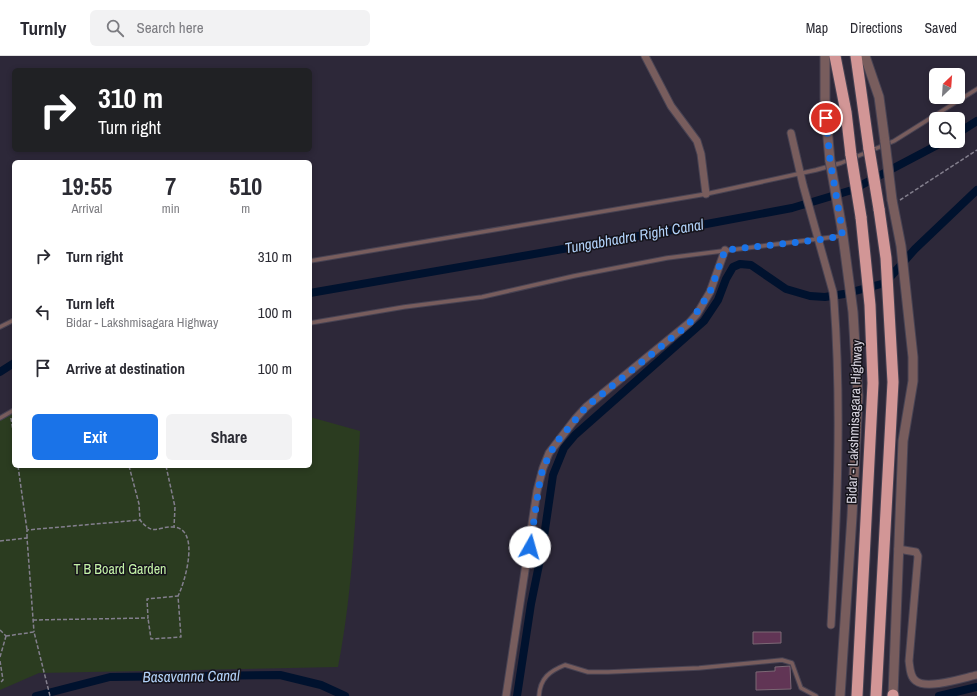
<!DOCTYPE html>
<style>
:root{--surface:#fff;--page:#f2f2f3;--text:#2b2b33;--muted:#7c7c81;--line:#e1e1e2;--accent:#1a73e8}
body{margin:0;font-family:"Archivo Narrow",sans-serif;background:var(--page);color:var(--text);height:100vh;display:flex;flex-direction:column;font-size:15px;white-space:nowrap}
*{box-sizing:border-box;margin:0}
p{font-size:13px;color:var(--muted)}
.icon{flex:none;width:22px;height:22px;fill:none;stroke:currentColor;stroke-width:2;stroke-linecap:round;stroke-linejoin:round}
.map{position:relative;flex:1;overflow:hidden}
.drawer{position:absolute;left:12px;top:104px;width:300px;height:308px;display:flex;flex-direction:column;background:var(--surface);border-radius:6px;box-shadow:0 2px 6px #0003}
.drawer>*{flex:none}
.hud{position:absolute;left:12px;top:12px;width:300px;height:84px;border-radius:6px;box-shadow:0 2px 6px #0003;background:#202124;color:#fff;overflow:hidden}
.needle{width:26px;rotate:25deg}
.controls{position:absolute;left:929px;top:12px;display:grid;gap:8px}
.controls a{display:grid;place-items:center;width:36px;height:36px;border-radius:6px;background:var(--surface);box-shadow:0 2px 6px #0003;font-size:20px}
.pin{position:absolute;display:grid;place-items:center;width:34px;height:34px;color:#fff;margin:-17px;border:2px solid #fff;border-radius:50%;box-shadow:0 1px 4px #0007}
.me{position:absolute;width:44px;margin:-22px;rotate:7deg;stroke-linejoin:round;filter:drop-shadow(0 0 3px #0008)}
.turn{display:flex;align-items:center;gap:14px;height:84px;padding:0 20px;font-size:18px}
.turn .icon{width:52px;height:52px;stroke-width:2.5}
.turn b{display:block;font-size:28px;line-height:34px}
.eta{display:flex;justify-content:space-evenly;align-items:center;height:68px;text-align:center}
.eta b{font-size:24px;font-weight:700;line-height:28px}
.button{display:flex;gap:8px;margin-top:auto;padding:8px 20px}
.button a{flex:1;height:46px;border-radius:6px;background:var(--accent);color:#fff;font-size:16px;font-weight:700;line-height:46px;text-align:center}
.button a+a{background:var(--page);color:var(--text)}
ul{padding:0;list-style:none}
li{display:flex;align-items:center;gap:12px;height:56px;padding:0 20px}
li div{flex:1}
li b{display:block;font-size:15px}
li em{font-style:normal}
header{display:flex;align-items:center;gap:24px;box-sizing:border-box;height:56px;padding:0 20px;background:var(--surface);border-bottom:1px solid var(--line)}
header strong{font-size:19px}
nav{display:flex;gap:22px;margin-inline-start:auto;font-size:14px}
.search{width:280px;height:36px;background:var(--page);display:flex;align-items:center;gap:10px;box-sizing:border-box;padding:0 14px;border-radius:6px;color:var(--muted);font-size:15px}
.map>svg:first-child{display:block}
.green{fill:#2b3c20}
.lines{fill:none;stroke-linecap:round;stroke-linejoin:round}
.canal{stroke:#00122e;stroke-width:8}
.building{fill:#613555;stroke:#7c6875}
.service-casing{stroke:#484353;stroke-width:5.5}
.minor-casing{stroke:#484353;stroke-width:9}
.tertiary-casing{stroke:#484353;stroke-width:11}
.trunk-casing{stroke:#484353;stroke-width:13}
.path{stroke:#837f8d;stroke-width:1.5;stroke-dasharray:4 2;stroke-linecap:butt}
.service{stroke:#785d5d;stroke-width:3.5}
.minor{stroke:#785d5d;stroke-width:7}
.tertiary{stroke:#785d5d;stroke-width:9}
.trunk{stroke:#d29696;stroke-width:11}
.tertiary-bridge-casing{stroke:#484353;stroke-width:11;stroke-linecap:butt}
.trunk-bridge-casing{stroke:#484353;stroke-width:13;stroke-linecap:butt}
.tertiary-bridge{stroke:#785d5d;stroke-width:9}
.trunk-bridge{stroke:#d29696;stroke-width:11}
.route{stroke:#1a73e8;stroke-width:7;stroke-dasharray:0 12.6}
.labels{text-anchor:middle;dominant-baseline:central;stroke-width:3;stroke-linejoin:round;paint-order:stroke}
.street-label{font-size:14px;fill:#d4d1dc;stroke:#15131a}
.park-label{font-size:14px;fill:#c3f1a7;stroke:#15131a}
.water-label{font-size:15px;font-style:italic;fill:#b1d1f8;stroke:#15131a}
</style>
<header>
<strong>Turnly</strong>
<div class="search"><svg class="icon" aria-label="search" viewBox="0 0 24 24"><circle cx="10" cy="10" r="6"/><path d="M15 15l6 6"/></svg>Search here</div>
<nav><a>Map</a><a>Directions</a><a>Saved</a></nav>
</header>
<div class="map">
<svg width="977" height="640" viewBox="0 0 977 640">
<rect width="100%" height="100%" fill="#2d2839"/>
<path class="green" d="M14 354V410H310V361L360 375C356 454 353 534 338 611L39 617 0 634V363Z"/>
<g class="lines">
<g class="canal">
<polyline points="958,77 977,65"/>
<polyline points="310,237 701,169 792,152 852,134 945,85"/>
<polyline points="0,316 14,307"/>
<polyline points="36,640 110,621 280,619 321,629 345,640"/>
<polyline points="517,640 531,548 542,494 553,419 564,392 575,379 704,265 718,244 726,223 733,211 740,208 751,209 786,233 810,240 825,241 844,238 885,227 915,193 977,134"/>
<polyline points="939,640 977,631"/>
</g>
</g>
<g class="building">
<polygon points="753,576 781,576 781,587 753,588"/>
<polygon points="790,610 791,633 756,634 756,616 775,615 775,611"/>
</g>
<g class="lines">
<g class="service-casing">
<g id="service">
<polyline points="310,205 706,138 816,114 841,107 894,85 977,33"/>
<polyline points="310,267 404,251 482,241 574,220 667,202 841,180"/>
<polyline points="0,271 14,264"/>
<polyline points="0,362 14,354"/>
<path d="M539 640C540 622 550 615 565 609L588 616H608L699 612 782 604 792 607 801 632 816 640"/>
</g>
</g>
<g class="minor-casing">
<g id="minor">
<polyline points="645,0 671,50 697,85 701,98 706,138"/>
<path d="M791 77 803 129 833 236 834 245C842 353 837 462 831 569"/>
<path d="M898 493 916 496 918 500 909 605C910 612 910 621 916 625 927 634 963 622 977 619"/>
<polyline points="506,640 537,435 543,412 549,397 576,362 586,351 689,267 697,258 710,236 725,194"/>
</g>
</g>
<g class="tertiary-casing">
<g id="tertiary">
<polyline points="825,0 825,48 830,105"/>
<polyline points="865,0 879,41 885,86"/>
<polyline points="892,144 901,190 913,301 913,325 903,385 893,639"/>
<polyline points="840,640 852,460 858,340 853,256 842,173"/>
</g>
</g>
<g class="trunk-casing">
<g id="trunk">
<polyline points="835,0 846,56 851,99"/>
<polyline points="856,0 869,93"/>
<polyline points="857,640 873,327 870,249 861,161"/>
<polyline points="876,640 893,326 886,202 879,153"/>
<polyline points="893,640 893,639"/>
</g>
</g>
<g class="path">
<polyline points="900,144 977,94"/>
<polyline points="11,362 14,381"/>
<polyline points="18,410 27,474"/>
<polyline points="129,410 139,448 140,464"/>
<polyline points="166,410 175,451 174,471"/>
<path d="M27 482V474L140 464C154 481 157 470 173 471 201 472 185 526 178 540"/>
<polyline points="0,485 27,482 34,576"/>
<polyline points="33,564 148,562 147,543 178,540 181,581 151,583 148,562"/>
<polyline points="0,574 6,580"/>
<polyline points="6,580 34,576 50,640"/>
<polyline points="0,601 6,580"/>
<polyline points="0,605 3,624 0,627"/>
</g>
<use href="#service" class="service"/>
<use href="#minor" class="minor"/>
<use href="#tertiary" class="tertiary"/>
<use href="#trunk" class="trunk"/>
<g class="tertiary-bridge-casing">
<g id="tertiary-bridge">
<polyline points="885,86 892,144"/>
<polyline points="830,105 842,173"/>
</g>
</g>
<g class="trunk-bridge-casing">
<g id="trunk-bridge">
<polyline points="869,93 879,153"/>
<polyline points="851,99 861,161"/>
</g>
</g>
<use href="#tertiary-bridge" class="tertiary-bridge"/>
<use href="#trunk-bridge" class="trunk-bridge"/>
</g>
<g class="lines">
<polyline class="route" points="530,491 540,424 543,412 555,388 586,351 689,268 710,236 725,194 818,184 842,180 842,173 830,104 826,62"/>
</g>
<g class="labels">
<g class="street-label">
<text transform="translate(854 366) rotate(-88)">Bidar - Lakshmisagara Highway</text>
</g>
<g class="park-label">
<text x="120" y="513">T B Board Garden</text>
</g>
<g class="water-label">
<text transform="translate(634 180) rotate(-10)">Tungabhadra Right Canal</text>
<text transform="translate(191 620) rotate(-1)">Basavanna Canal</text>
</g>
</g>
</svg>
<div class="controls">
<a><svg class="needle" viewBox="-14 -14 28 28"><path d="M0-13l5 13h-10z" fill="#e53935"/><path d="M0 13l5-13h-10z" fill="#7c7c81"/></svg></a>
<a><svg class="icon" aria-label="search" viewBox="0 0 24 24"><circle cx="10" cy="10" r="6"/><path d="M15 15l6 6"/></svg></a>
</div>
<div class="pin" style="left:826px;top:62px;background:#d93025"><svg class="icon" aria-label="arrive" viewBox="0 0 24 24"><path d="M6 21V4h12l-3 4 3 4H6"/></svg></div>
<svg class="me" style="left:530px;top:491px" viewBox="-20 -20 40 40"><circle r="19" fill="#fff"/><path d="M0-13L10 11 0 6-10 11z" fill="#1a73e8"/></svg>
<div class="hud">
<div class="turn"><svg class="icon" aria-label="right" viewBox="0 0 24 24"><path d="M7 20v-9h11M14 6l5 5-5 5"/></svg><div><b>310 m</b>Turn right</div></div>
</div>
<section class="drawer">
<div class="eta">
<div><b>19:55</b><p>Arrival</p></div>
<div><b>7</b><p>min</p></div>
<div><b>510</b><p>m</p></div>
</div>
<ul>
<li><svg class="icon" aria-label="right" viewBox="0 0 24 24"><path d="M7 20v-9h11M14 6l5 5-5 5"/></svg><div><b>Turn right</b></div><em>310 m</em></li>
<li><svg class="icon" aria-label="left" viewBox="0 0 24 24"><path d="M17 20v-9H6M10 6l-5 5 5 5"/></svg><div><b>Turn left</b><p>Bidar - Lakshmisagara Highway</p></div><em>100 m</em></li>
<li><svg class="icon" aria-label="arrive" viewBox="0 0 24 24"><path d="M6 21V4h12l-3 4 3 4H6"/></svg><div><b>Arrive at destination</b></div><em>100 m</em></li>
</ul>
<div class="button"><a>Exit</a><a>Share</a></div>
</section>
</div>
